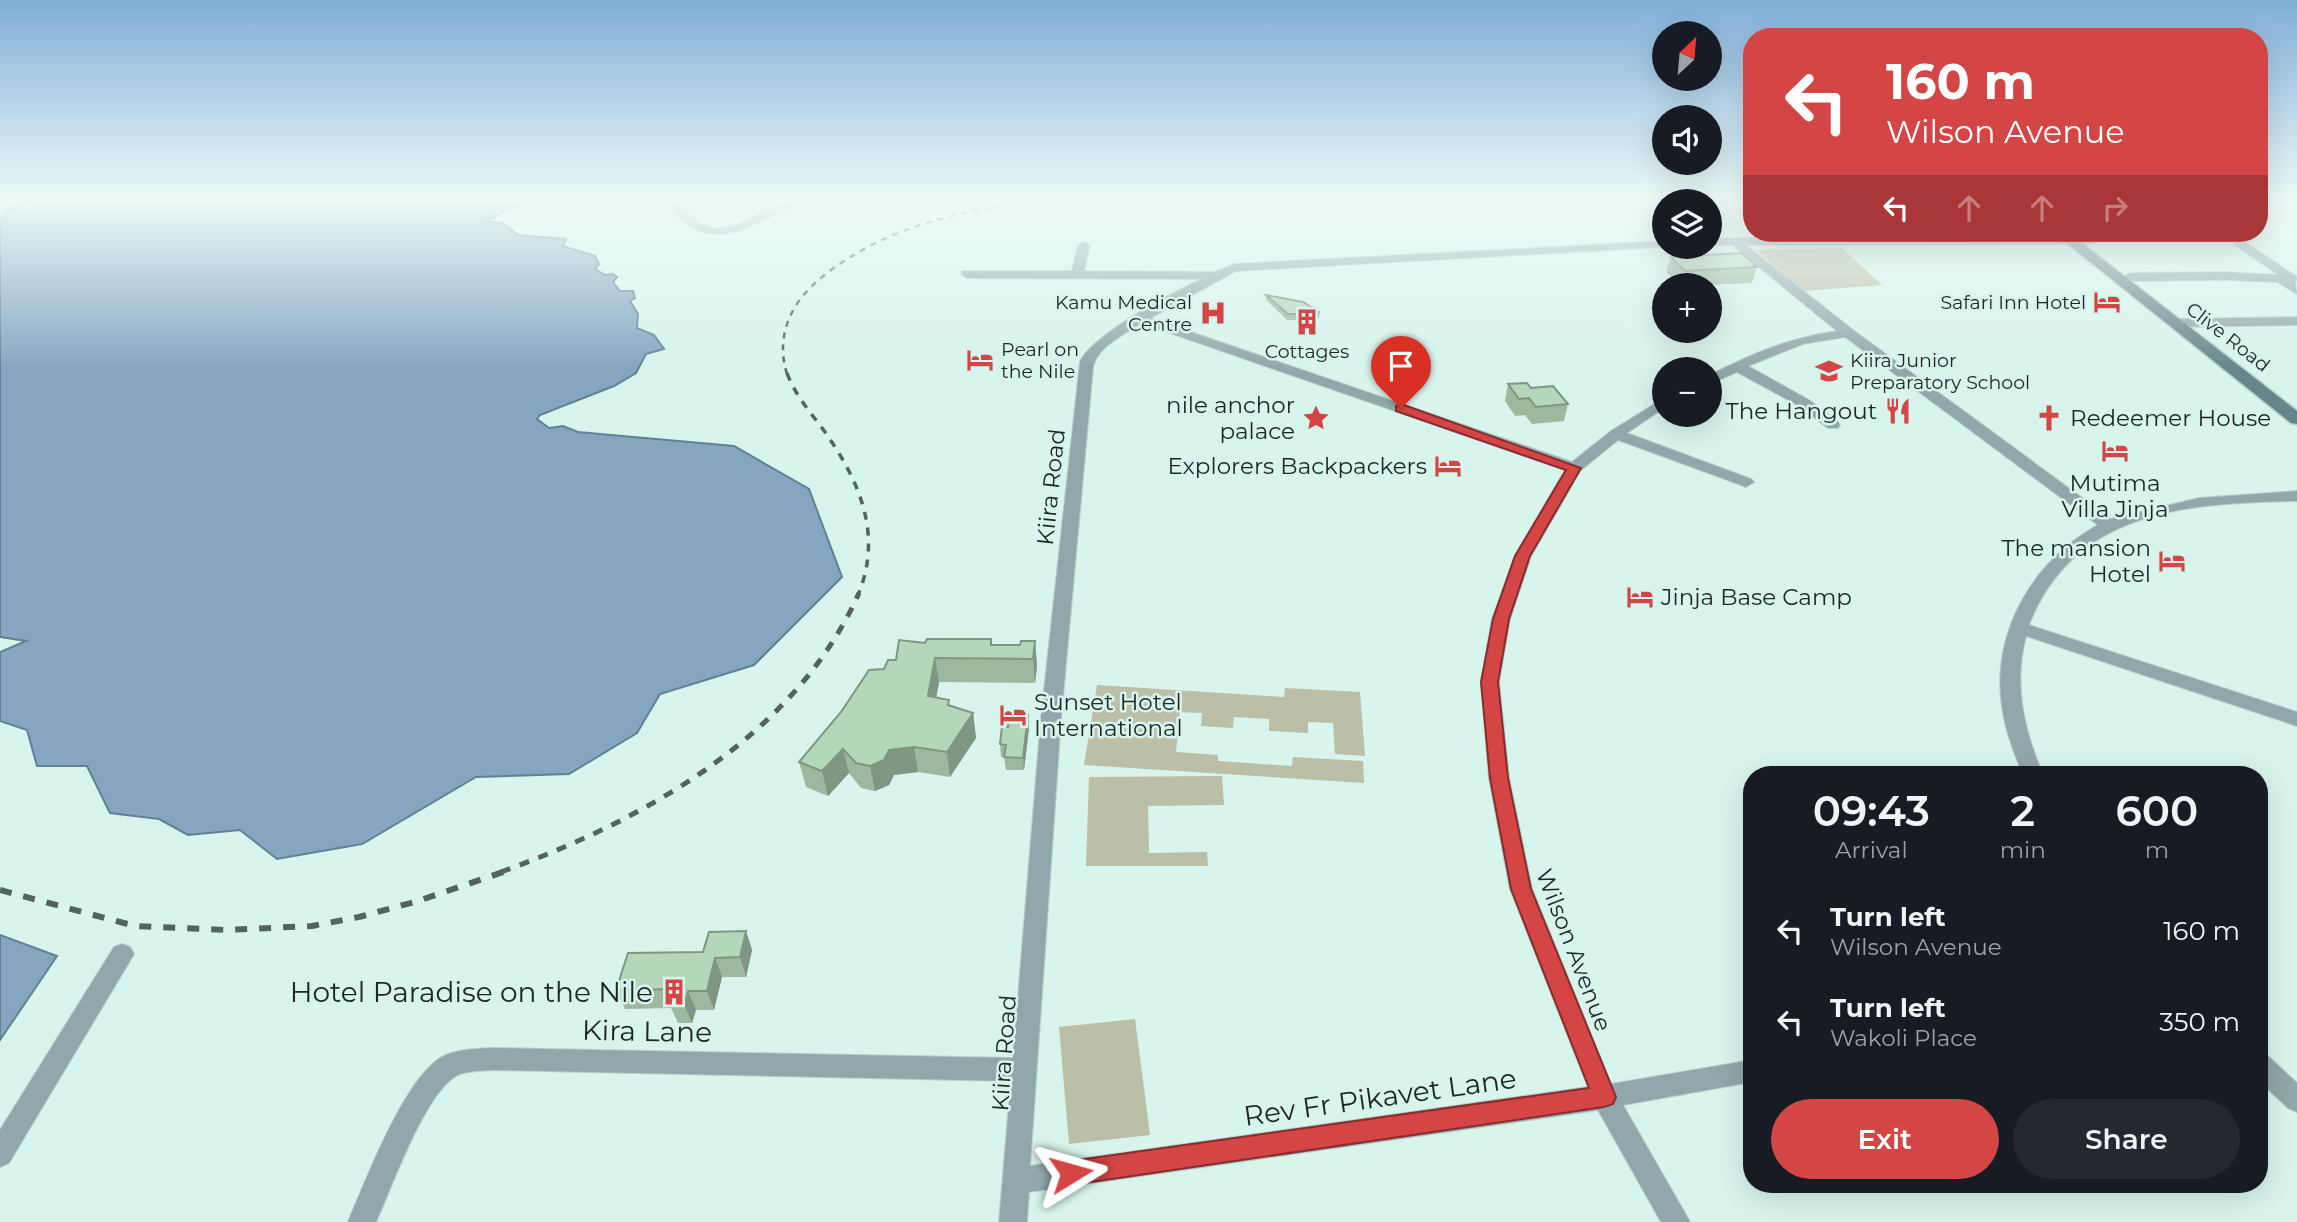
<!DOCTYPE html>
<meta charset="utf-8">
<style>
:root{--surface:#171b24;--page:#242831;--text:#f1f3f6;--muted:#9ea1a6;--accent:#d44546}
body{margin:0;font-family:Montserrat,sans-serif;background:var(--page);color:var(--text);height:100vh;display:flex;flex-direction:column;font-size:26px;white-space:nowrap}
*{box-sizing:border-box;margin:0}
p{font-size:23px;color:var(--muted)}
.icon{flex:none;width:38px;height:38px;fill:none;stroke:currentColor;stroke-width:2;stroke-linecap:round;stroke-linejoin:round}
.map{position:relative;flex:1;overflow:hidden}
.sheet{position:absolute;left:1743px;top:766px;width:525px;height:427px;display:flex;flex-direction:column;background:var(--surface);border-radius:28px;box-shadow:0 7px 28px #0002}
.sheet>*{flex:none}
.hud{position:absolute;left:1743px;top:28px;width:525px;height:214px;border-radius:28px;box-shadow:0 7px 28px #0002;background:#d44546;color:#fff;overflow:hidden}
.needle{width:46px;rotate:26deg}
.fabs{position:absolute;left:1652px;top:21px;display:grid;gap:14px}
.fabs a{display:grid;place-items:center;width:70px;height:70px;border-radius:50%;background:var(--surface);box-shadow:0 7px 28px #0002;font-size:35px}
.pin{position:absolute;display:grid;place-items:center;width:60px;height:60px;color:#fff;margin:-72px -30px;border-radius:50% 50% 50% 0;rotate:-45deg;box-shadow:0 0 7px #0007}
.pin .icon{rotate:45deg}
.me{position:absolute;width:77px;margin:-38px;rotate:82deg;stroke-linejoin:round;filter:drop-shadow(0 0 5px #0008)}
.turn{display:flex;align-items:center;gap:24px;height:147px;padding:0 28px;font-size:32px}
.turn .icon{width:91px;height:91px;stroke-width:2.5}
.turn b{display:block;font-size:49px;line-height:60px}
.lanes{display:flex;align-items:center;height:66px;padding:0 28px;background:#0003;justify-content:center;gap:35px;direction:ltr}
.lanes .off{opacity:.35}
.eta{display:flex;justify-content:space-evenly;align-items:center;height:119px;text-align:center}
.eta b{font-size:42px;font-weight:600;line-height:49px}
.button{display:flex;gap:14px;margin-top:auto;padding:14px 28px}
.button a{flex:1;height:80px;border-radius:42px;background:var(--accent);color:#fff;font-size:28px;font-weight:600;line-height:80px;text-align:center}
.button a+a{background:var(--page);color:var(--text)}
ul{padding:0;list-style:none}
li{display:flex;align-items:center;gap:21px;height:91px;padding:0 28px}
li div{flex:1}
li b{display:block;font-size:26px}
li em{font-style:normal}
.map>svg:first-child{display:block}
.green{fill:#babfa5}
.water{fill:#84a6c1;stroke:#658092;stroke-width:2}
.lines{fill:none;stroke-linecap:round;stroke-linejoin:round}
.street-casing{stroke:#b5cfc9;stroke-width:2}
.secondary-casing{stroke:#b5cfc9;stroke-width:3}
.street{fill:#92a7ab;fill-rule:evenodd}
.secondary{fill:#66858b;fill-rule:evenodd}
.rail-far3{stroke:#53635f;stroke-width:2.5;stroke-dasharray:6 6;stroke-linecap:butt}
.rail-far2{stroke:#53635f;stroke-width:3.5;stroke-dasharray:8 8;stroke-linecap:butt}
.rail-far1{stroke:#53635f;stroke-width:5;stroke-dasharray:10 10;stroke-linecap:butt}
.rail{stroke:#53635f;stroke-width:6;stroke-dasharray:12 12;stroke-linecap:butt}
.wall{fill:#9cb99f}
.shaded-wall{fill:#7f9682}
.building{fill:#b5d7b9;stroke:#7f9682;stroke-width:2}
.route{fill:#d44546;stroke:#8a2d2e;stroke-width:2}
.labels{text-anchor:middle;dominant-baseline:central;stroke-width:5;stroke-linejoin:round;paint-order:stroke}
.far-poi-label{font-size:19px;fill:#1c2725;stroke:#d7f4ed;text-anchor:end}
.far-street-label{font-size:19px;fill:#1c2725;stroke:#d7f4ed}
.poi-label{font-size:23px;fill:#1c2725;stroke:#d7f4ed;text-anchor:end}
.street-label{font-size:23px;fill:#1c2725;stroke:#d7f4ed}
.near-poi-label{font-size:28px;fill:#1c2725;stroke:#d7f4ed;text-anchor:end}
.near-street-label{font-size:28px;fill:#1c2725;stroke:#d7f4ed}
</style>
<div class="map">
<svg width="2297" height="1222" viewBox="0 0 2297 1222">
<rect width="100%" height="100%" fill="#d7f4ed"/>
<g class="green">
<polygon points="1842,248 1882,285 1803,291 1756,250"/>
<polygon points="1097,685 1284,697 1285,688 1360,692 1365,756 1335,754 1333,723 1308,722 1308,733 1269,731 1269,719 1234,717 1233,728 1201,726 1202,713 1180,712 1176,752 1218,755 1218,761 1292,766 1293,757 1363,761 1364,783 1084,765"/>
<polygon points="1222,776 1224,805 1148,806 1149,853 1207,852 1208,866 1086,866 1089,777"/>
<polygon points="1135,1019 1150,1135 1069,1144 1059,1027"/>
</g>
<g class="water">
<polygon points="32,199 532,199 485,221 503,223 518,235 566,239 563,246 595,256 599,264 595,269 605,275 613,274 617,277 613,282 620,291 633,291 635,298 630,301 638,314 637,328 654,335 664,349 646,354 636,373 614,386 540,415 537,419 549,428 563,426 578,432 734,446 809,489 842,577 754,665 660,694 637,733 569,774 476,777 362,844 277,859 240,830 188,835 159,819 110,813 87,766 37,766 27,730 0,721 0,652 26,641 0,637 0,217 8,209"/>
<polygon points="0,935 57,956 0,1040"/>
</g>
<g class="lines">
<g class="street-casing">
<g id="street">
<path d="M662 199H673L699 223 716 229 736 225 790 199H805C795 207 779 213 766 219 719 242 696 241 662 199Z"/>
<rect x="2259" y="199" width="38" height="4"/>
<polygon points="2219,233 2232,233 2297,277 2295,283 2297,294 2277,282 2225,280 2130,281 2124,277 2130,273 2225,272 2278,275"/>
<path d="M1831 236 2096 239 2098 241 2092 244 1746 245 1853 330 2111 519 2199 498 2297 491V501C2189 503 2074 509 2029 625L2297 712V726L2026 636C2013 686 2024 729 2043 775H2023C2015 755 2007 735 2003 713 1989 636 2031 562 2098 525L1845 337 1803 344 1748 366 1809 400 1838 422 1840 425 1838 428H1828L1799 406 1737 372 1710 384V375C1753 353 1789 338 1837 331L1732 245H1710V239Z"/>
<path d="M1664 241V247H1667H1664L1236 271 1150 318 1572 462 1611 431 1664 398V408L1627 433 1751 479 1754 482 1746 487 1741 485 1618 440 1580 471 1531 556 1510 619 1499 682 1509 778 1532 889 1611 1084 1752 1060V1082L1623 1105 1690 1222H1661L1598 1110 1029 1192 1027 1222H999L1011 1081 493 1070C482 1071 466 1070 456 1076 424 1095 392 1187 376 1222H348C366 1180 401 1088 436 1061 451 1049 474 1049 493 1048L1013 1058 1041 718 1080 362C1093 334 1173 293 1201 279L967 278 961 274 963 271H1072L1078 245 1084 242 1090 245 1084 271 1215 272 1234 264ZM1141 323 1565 470 1515 556 1492 619 1481 682 1489 778 1510 889 1588 1087 1030 1166 1061 718 1093 367C1097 347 1125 334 1141 323Z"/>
<polygon points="2297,317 2297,325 2176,327 2170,323 2176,319"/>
<polygon points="122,944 130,947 134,954 9,1163 0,1167 0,1130 114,947"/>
<polygon points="2259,1053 2268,1056 2297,1083 2297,1112 2288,1108 2259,1081"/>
</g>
</g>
<g class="secondary-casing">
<polygon id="secondary" points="2054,233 2069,233 2297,411 2297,424 2291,423"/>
</g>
<use href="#street" class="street"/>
<use href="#secondary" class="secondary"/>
<path class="rail-far3" d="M787 374C774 332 794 298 827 273 901 217 994 203 1085 199"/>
<path class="rail-far2" d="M787 373C795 395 811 413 825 432 860 482 883 535 858 595"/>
<path class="rail-far1" d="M501 872C642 821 795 737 859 593"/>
<polyline class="rail" points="0,890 135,926 226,930 312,926 359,917 418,901 506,871"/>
</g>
<g class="wall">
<polygon points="1671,257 1757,267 1752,283 1704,285 1679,285 1666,272"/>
<polygon points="1266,295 1319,317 1313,325 1303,325 1297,320 1287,320 1266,300"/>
<polygon points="1508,384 1531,388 1568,404 1564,421 1532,424 1525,415 1515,416 1505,401"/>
<polygon points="991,639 992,645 1020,645 1035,641 1037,666 1035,683 939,682 936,697 950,706 973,713 976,738 950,777 918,772 894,775 889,785 875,791 861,788 849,773 828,796 806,787 799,762 884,669 925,643"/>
<polygon points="1029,728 1024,770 1006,770 1004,757 1001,757 1000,744"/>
<polygon points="746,931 752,950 746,977 722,977 714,1010 696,1010 692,1023 678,1023 671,1008 625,1009 616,990 703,952"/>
</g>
<g class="shaded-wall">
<polygon points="1319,312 1319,317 1313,325 1314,320"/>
<polygon points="1035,641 1037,666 1035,683 1033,659"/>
<polygon points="935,658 939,682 932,721 928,696"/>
<polygon points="973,713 976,738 950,777 947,752"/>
<polygon points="1028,715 1029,728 1024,770 1023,758"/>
<polygon points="914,747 918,772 894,775 889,785 875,791 870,766 889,750"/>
<polygon points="843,749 849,773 828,796 822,771"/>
<polygon points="746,931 752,950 746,977 740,957"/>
<polygon points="715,958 722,977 714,1010 707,991"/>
<polygon points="688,991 696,1010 692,1023 684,1004"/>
</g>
<g class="building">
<polygon points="1742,253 1757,267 1685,271 1671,257"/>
<polygon points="1266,295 1303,302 1319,312 1314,320 1304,320 1297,314 1288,314"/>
<polygon points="1527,383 1531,388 1553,386 1568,404 1536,407 1529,398 1519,399 1508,384"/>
<polygon points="927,639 991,639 991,645 1020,645 1021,641 1035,641 1033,659 935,658 928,696 949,700 948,705 973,713 947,752 914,747 889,750 884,760 870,766 856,763 843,749 822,771 799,762 841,712 869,670 884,669 888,660 896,660 899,640 925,643"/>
<polygon points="1009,715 1028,715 1023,758 1004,757 1006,745 1000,744 1002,727 1008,727"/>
<polygon points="746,931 740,957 715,958 707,991 688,991 684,1004 670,1004 674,989 616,990 628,953 703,952 709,932"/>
</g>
<linearGradient id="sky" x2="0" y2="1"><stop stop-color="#80aed8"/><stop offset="0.54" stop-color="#edfaf7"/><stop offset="1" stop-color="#edfaf7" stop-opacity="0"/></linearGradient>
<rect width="2297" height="370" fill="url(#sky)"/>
<polygon class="route" points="1401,404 1581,468 1530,556 1509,619 1498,682 1508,778 1531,889 1616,1097 1613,1104 1604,1107 1071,1185 1062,1182 1059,1173 1062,1165 1071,1161 1589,1088 1511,889 1490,778 1481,682 1493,619 1515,556 1566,470 1396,411 1396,406"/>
<defs>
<g id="hotel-bare" transform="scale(2.1)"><path d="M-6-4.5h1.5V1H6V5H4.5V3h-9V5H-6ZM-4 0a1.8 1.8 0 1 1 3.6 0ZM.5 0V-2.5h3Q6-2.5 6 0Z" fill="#d44546" stroke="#d7f4ed" stroke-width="2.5" paint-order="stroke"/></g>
<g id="hospital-bare" transform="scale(2.1)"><path d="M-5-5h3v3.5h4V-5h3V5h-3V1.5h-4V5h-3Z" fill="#d44546" stroke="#d7f4ed" stroke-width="2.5" paint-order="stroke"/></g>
<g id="building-bare" transform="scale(2.1)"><path d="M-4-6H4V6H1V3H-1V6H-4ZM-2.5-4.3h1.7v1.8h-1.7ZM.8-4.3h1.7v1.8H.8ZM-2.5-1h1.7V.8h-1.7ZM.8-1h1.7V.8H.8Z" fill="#d44546" stroke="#d7f4ed" stroke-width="2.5" paint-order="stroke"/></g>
<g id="school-bare" transform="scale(2.1)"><path d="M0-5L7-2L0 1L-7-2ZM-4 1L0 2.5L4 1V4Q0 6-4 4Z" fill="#d44546" stroke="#d7f4ed" stroke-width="2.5" paint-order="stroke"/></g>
<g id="restaurant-bare" transform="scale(2.1)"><path d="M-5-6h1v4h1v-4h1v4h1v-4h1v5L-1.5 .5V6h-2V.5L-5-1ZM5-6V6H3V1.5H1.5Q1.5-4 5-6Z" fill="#d44546" stroke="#d7f4ed" stroke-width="2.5" paint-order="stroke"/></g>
<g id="sight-bare" transform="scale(2.1)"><path d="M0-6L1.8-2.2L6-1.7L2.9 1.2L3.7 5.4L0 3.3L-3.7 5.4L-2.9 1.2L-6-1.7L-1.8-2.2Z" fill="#d44546" stroke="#d7f4ed" stroke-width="2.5" paint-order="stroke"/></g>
<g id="church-bare" transform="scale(2.1)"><path d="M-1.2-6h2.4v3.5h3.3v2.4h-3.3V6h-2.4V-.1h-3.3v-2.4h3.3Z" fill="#d44546" stroke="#d7f4ed" stroke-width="2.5" paint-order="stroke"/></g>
</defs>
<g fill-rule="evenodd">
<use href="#hotel-bare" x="2107" y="302"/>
<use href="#hospital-bare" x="1213" y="313"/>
<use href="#building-bare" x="1307" y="322"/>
<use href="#hotel-bare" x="980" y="360"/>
<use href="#school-bare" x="1829" y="371"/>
<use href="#restaurant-bare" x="1898" y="411"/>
<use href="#sight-bare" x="1316" y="418"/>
<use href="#church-bare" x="2049" y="418"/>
<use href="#hotel-bare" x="2115" y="451"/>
<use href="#hotel-bare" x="1448" y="466"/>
<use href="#hotel-bare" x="2172" y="561"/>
<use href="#hotel-bare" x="1640" y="597"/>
<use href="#hotel-bare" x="1013" y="715"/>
<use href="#building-bare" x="674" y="992"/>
</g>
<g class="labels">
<g class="far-poi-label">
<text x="1192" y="302">Kamu Medical<tspan x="1192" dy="22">Centre</tspan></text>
<text x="2086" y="302">Safari Inn Hotel</text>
<text x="1001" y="349" text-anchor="start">Pearl on<tspan x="1001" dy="22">the Nile</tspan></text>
<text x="1307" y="351" text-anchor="middle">Cottages</text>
<text x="1850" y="360" text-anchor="start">Kiira Junior<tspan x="1850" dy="22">Preparatory School</tspan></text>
</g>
<g class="far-street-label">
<text transform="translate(2228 337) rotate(38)">Clive Road</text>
</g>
<g class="poi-label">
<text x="1295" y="405">nile anchor<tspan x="1295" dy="26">palace</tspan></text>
<text x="1877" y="411">The Hangout</text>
<text x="2070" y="418" text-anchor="start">Redeemer House</text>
<text x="1427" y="466">Explorers Backpackers</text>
<text x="2115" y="483" text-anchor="middle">Mutima<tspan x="2115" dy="26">Villa Jinja</tspan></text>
<text x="2151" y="548">The mansion<tspan x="2151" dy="26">Hotel</tspan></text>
<text x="1661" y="597" text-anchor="start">Jinja Base Camp</text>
<text x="1034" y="702" text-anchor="start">Sunset Hotel<tspan x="1034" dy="26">International</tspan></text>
</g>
<g class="street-label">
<text transform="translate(1051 487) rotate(-84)">Kiira Road</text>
<text transform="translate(1574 950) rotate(69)">Wilson Avenue</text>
<text transform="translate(1004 1053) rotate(-86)">Kiira Road</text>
</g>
<g class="near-poi-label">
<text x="653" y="992">Hotel Paradise on the Nile</text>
</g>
<g class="near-street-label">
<text transform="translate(647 1031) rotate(1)">Kira Lane</text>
<text transform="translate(1380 1097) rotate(-8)">Rev Fr Pikavet Lane</text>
</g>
</g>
</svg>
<div class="fabs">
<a><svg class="needle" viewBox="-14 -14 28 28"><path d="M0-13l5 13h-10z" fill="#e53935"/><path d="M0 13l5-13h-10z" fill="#9ea1a6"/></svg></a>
<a><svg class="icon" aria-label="sound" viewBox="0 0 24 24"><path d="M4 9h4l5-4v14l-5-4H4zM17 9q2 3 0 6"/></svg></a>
<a><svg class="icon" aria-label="layers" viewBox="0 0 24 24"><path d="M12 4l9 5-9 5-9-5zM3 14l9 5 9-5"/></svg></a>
<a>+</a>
<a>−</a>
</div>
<div class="pin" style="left:1401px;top:408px;background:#d93025"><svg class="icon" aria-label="arrive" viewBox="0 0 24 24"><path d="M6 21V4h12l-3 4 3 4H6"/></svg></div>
<svg class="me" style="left:1071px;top:1173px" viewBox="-20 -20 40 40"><path d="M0-17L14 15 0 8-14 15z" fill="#d44546" stroke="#fff" stroke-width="4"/></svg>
<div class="hud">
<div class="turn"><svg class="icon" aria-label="left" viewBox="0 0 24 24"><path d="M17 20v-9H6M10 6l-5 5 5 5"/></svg><div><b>160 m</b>Wilson Avenue</div></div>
<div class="lanes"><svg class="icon" aria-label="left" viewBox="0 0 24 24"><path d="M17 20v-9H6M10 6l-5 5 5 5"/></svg><svg class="icon off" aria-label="ahead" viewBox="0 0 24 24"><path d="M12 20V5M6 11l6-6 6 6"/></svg><svg class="icon off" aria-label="ahead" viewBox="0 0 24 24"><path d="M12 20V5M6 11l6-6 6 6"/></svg><svg class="icon off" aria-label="right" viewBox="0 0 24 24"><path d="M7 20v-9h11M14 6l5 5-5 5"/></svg></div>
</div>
<section class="sheet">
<div class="eta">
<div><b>09:43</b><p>Arrival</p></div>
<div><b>2</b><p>min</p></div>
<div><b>600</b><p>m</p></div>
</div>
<ul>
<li><svg class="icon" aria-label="left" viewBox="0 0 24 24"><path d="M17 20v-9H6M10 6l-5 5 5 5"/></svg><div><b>Turn left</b><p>Wilson Avenue</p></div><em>160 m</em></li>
<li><svg class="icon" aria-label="left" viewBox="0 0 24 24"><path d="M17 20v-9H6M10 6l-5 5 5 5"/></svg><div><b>Turn left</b><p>Wakoli Place</p></div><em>350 m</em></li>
</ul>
<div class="button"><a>Exit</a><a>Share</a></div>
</section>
</div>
